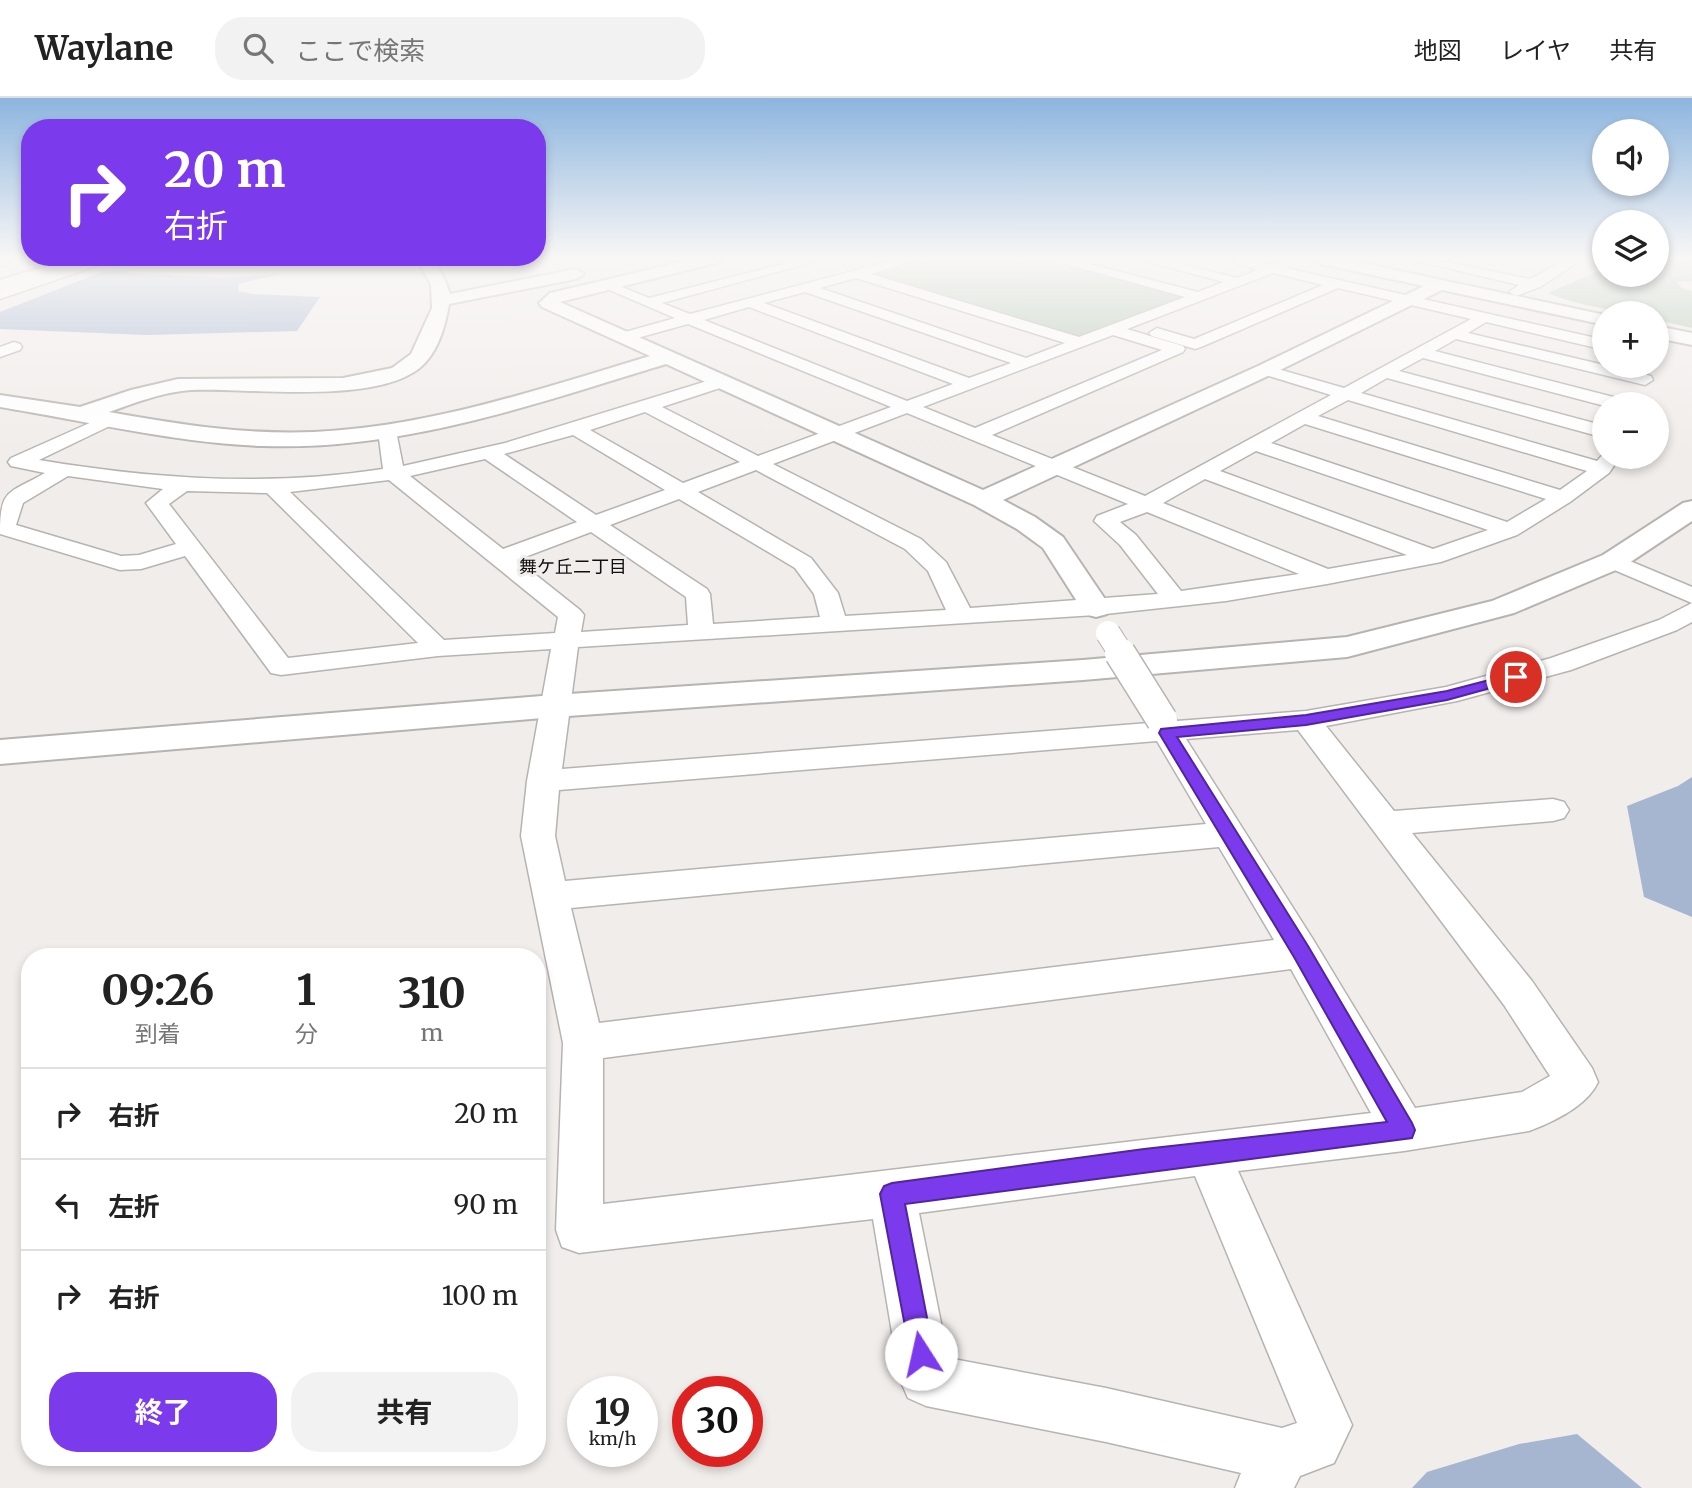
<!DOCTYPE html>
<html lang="ja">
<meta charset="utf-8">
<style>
:root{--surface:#fff;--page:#f2f2f2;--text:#222;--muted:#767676;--line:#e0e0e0;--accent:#7c3aed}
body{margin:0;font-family:Merriweather,"Noto Sans JP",serif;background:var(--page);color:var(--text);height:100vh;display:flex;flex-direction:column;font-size:26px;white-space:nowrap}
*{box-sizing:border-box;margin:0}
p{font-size:23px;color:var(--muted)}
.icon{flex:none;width:38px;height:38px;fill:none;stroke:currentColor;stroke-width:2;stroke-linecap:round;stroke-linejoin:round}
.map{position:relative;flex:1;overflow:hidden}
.drawer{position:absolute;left:21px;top:850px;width:525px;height:518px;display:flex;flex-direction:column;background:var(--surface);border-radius:28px;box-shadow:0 4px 10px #0003}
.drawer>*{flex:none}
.top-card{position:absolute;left:21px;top:21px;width:525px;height:147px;border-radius:28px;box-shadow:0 4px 10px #0003;background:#7c3aed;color:#fff;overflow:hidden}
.tools{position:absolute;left:1592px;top:21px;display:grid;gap:14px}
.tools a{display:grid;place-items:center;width:77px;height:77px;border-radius:50%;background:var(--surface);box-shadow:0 4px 10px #0003;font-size:35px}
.speed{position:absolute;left:567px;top:1278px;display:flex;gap:14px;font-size:35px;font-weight:700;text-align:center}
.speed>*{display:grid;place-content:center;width:91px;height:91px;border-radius:50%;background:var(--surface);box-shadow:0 4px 10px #0003;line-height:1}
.speed small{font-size:18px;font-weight:400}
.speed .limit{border:10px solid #d22;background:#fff;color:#111}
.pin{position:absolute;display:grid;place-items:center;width:60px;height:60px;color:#fff;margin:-30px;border:4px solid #fff;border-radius:50%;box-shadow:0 2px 7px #0007}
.me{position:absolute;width:77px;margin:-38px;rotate:350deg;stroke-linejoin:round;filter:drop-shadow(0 0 5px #0008)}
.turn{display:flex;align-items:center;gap:24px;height:147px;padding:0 28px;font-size:32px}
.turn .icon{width:91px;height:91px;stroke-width:2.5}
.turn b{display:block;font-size:49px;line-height:60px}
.eta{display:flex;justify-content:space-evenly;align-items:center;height:119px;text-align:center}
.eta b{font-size:42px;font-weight:700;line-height:49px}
.cta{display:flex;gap:14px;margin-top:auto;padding:14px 28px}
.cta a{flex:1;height:80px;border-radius:28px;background:var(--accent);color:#fff;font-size:28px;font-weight:700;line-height:80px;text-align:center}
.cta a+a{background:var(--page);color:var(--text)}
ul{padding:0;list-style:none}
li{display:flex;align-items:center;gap:21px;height:91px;padding:0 28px;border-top:2px solid var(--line)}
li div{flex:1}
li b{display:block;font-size:26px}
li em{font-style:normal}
header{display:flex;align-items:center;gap:42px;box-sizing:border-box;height:98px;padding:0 35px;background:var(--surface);border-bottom:2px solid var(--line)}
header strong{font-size:33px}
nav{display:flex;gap:38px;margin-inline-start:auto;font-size:24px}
.search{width:490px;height:63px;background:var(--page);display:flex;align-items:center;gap:18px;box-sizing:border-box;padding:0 24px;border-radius:28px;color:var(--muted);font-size:26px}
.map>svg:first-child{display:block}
.green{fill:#b3c8b4}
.water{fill:#a6b6d1}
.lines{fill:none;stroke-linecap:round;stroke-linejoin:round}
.minor-casing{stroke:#b7b3b1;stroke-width:3}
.tertiary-casing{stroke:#b7b3b1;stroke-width:4}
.motorway-casing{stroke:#b7b3b1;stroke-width:4}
.minor{fill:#fff;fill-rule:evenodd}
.tertiary{fill:#fff;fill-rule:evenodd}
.motorway{fill:#fff;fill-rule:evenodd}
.minor-bridge-far1-casing{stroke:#b7b3b1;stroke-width:26;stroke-linecap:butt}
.minor-bridge-casing{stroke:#b7b3b1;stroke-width:33;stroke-linecap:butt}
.minor-bridge-far1{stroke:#fff;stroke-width:24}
.minor-bridge{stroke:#fff;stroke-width:30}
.route{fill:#7c3aed;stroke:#51269a;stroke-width:2}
.labels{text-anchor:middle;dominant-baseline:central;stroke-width:6;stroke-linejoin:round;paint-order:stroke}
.far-neighbourhood-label{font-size:18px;fill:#100e0e;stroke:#f1edeb}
</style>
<header>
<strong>Waylane</strong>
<div class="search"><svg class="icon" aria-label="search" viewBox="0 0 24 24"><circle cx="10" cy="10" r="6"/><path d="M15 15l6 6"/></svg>ここで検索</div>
<nav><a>地図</a><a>レイヤ</a><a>共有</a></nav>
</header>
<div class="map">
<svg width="1692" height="1390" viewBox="0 0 1692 1390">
<rect width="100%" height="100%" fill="#f1edeb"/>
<g class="green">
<polygon points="926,161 1045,161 1189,198 1080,239 868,177"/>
<path d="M1657 161H1692V183L1676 184 1682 190 1692 193V230L1657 222V215C1620 215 1582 209 1548 195L1605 170V177H1657Z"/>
</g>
<g class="water">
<polygon points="130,172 127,175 224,180 280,176 239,186 238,193 253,196 320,199 297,233 147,237 0,231 0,214 104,173"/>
<polygon points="1692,679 1692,819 1644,799 1627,708 1678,688"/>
<polygon points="1577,1336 1642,1390 1412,1390 1427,1374 1519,1346"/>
</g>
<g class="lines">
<g class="minor-casing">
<g id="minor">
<polygon points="0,161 17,161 0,168"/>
<polygon points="96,161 117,161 0,201 0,192 36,178"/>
<path d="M803 161H825L662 205 690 216 898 161H919L871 176 1079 239 1185 199 1048 161H1070L1198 194 1224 184 1137 161H1160L1237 180 1258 172 1222 161H1246L1271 167 1286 161H1304L1286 170 1605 242V252L1486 224 1468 235 1651 278 1653 282 1645 287 1456 241 1435 253 1625 302 1628 306 1605 308 1423 260 1399 273 1605 328V340L1387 280 1361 295 1597 363 1605 354V359H1620L1609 375 1570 404 1517 437 1441 464 1327 486 1226 503 1096 517 578 549 562 671 1149 625 1152 615 1162 613 1172 615 1177 623 1306 613 1446 589 1551 560 1659 522 1692 505V524L1677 532 1571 572 1457 603 1326 628 1394 713 1553 701 1564 704 1569 712 1564 720 1553 723 1412 735 1532 883 1592 970 1598 984C1587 1008 1553 1024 1529 1033L1404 1053 1238 1073 1352 1327 1334 1365 1300 1378 1294 1390H1235L1241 1375 1106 1344 926 1308 908 1300 900 1282 873 1121 579 1155 562 1149 556 1132 563 945 521 738 527 683 551 551 438 558 281 577 271 575 185 458 141 471 120 472 0 436C0 390 8 396 45 375L11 368 8 364 11 360 112 315 121 320 118 324 39 362C154 381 267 389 383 371L378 333 380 329H394L396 333 403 368 505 345 720 279 726 280 728 284 726 288 662 309 758 358 891 309 688 226 623 244 618 242 615 239 618 236 675 220 598 187 605 183 610 184 649 200ZM1273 175 1323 187 1194 241 1157 230 1149 235 1152 238 1195 251 1201 249 1338 190 1471 221 1344 290 1271 269H1259L1257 272 1259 275 1331 297 1145 398 992 337 1183 254 1185 251 1183 248 1127 231ZM856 180 1065 245 1026 260 820 190ZM805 194 1011 265 969 280 764 205ZM749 209 953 286 907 303 704 222ZM1113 237 1162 252 975 330 923 309ZM1348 302 1587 373 1560 392 1318 318ZM645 314 740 364 683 385 590 332ZM907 315 1128 406 1097 418 1094 423 1120 447 1158 496 970 510 946 464 921 441 773 366ZM1305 326 1546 401 1507 424 1271 345ZM573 337 665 392 596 417 504 356ZM1256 353 1488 432 1433 451 1220 373ZM485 361 577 424 503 451 410 378ZM756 372 905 451 928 473 946 512 845 518 838 495 811 460 698 394ZM68 378 163 391 146 405 176 446 139 457 121 458 16 427 23 405ZM1205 381 1407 457 1328 471 1163 405ZM389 382 558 519 555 535 444 542 290 394ZM187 393 267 395 418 545 288 560 169 406ZM679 401 795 470 814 496 820 519 713 526 710 496 707 491 610 427ZM1147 414 1299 476 1181 493 1136 437 1120 424ZM591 434 686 499 688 527 581 534 584 517 580 512 517 462ZM1298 632 1504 907 1550 978 1522 994 1415 1010 1314 843 1186 641ZM1157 643 1206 726 565 783 555 738 559 692ZM1219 749 1274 842 599 925 571 810ZM1291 871 1371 1015 603 1106V960ZM1195 1078 1297 1325 1282 1330 1106 1290 948 1260 919 1115Z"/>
<polygon points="1409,161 1434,161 1530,181 1567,161 1583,161 1540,189 1516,198 1509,194 1519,187"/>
<polygon points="14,244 20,246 22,249 20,252 0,259 0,249"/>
<polygon points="1613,456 1692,489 1692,505 1605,468 1601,463 1605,458"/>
</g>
</g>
<g class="tertiary-casing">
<g id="tertiary">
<path d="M417 161H433L444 180 450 196 576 171 584 176 576 181 449 206C446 225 439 250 425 265 384 309 248 289 191 292 162 294 135 305 109 314 176 326 245 337 314 334 429 329 540 291 650 258L542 209 539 205 550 195 694 161H723L720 164 560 204 983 392 1258 268 1424 188 1321 166 1313 161H1344L1605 217V227L1442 192 1272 276 1003 402 1035 419 1063 439 1111 510 1107 516 1096 519 1085 516 1043 450 1017 431 974 407 666 266C535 306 402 353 263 348 174 345 87 323 0 309V297L80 309 131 292 178 281 343 280 392 270 411 256 432 210 431 187Z"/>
<polygon points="1657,228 1692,235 1692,247 1657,240"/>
<polygon points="1692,403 1692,423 1623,469 1514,515 1347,559 1083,582 554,619 0,666 0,642 554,597 1083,562 1347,539 1492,503 1603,457 1683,405"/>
</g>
</g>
<g class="motorway-casing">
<polygon id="motorway" points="69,161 94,161 91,164 0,192 0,182"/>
</g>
<use href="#minor" class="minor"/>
<use href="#tertiary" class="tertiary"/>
<use href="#motorway" class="motorway"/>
<g class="minor-bridge-far1-casing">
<polyline id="minor-bridge-far1" points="1108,535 1122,557"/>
</g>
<g class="minor-bridge-casing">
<polyline id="minor-bridge" points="1120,555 1162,622"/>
</g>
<use href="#minor-bridge-far1" class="minor-bridge-far1"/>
<use href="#minor-bridge" class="minor-bridge"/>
</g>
<linearGradient id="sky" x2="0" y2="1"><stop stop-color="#8db5df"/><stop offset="0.45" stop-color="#f9f7f6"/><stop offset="1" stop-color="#f9f7f6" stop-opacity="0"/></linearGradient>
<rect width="1692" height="356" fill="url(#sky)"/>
<polygon class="route" points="1516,575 1520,576 1520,582 1447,602 1306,627 1177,639 1308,848 1412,1025 1415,1032 1412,1040 905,1106 934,1256 930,1265 921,1269 912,1265 880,1096 884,1088 892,1085 1144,1051 1387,1024 1294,859 1159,635 1161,631 1306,617 1447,593"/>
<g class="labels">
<g class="far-neighbourhood-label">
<text x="573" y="468">舞ケ丘二丁目</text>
</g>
</g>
</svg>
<div class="tools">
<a><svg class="icon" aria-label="sound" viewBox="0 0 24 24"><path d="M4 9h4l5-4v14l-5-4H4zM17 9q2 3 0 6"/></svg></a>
<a><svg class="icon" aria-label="layers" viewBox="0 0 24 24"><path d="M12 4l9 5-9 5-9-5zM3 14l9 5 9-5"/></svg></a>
<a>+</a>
<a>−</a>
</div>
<div class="speed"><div>19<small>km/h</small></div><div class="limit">30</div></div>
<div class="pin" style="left:1516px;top:579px;background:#d93025"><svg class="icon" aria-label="arrive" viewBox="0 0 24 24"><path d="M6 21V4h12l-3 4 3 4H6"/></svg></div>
<svg class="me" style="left:921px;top:1256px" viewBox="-20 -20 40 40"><circle r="19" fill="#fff"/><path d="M0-13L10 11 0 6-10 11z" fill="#7c3aed"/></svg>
<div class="top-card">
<div class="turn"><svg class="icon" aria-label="right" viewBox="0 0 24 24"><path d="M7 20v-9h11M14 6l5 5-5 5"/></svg><div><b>20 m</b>右折</div></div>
</div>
<section class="drawer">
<div class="eta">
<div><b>09:26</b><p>到着</p></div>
<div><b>1</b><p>分</p></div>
<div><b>310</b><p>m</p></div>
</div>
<ul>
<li><svg class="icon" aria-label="right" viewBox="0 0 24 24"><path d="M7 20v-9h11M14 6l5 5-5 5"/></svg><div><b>右折</b></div><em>20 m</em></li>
<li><svg class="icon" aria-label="left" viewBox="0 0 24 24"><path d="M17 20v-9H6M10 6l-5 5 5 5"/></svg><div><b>左折</b></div><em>90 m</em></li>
<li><svg class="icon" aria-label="right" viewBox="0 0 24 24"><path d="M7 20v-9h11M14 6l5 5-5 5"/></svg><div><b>右折</b></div><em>100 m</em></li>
</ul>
<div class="cta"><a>終了</a><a>共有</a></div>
</section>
</div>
